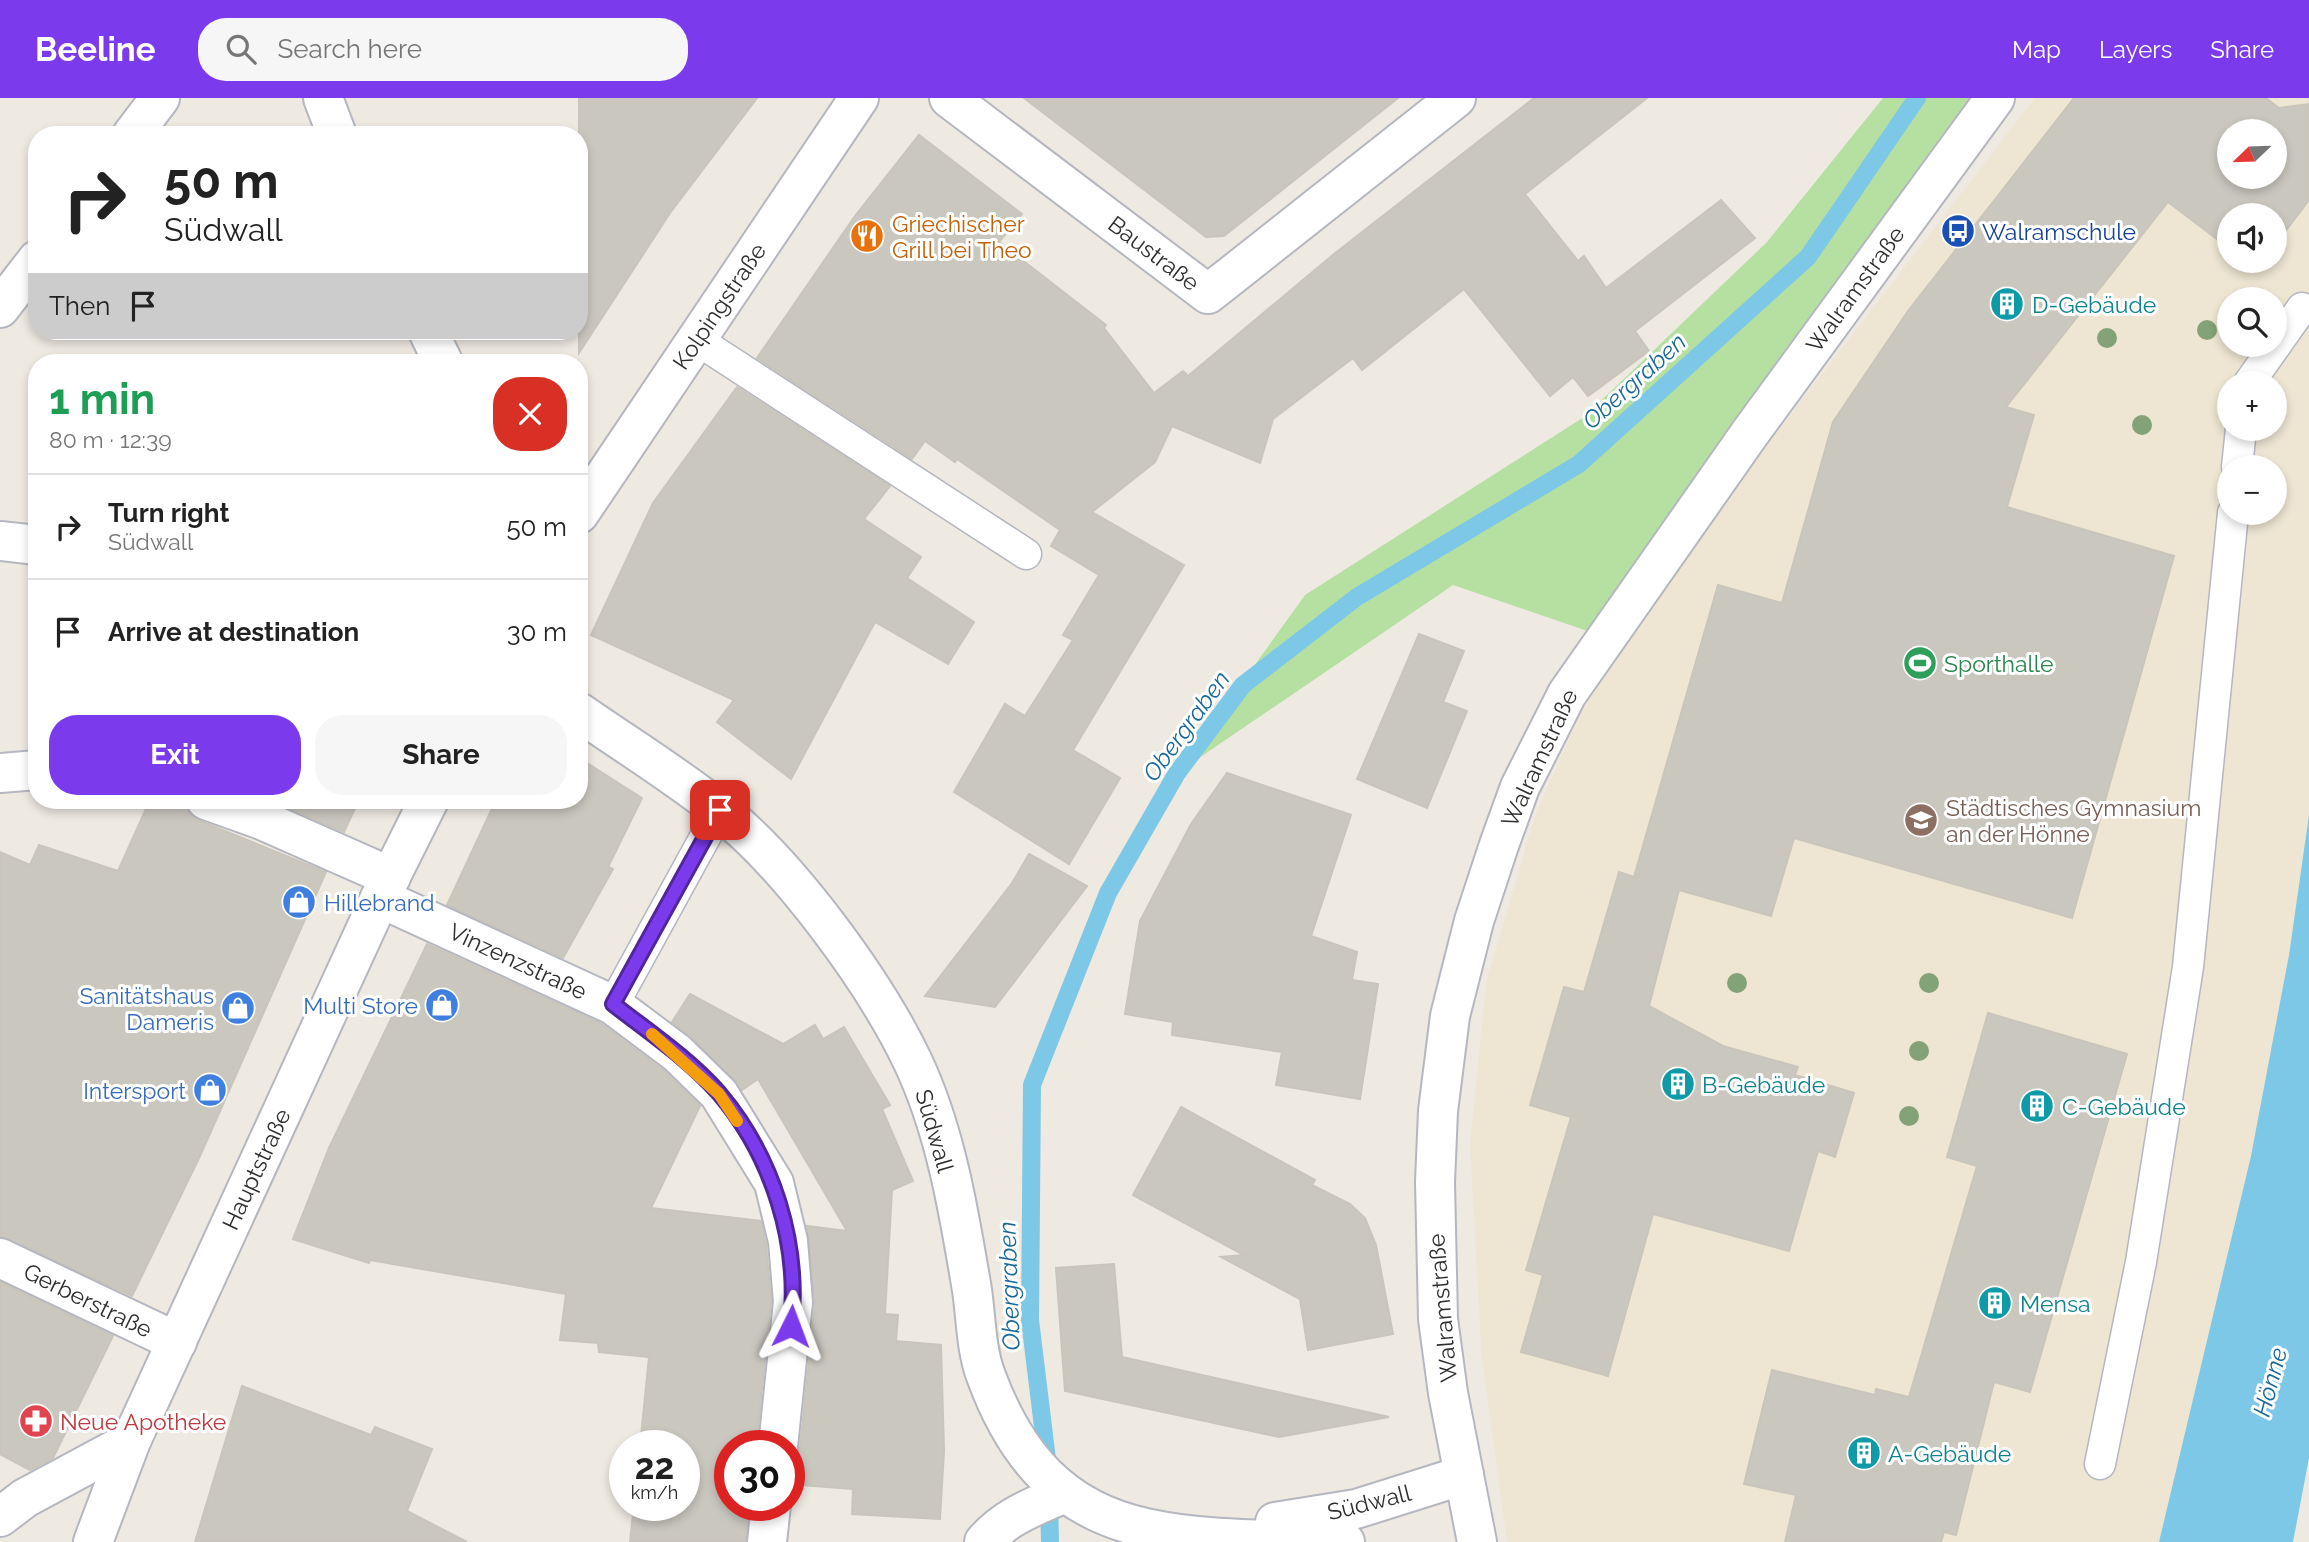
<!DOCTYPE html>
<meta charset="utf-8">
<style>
:root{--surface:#fff;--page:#f6f6f6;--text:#222;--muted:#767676;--line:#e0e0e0;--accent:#7c3aed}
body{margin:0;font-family:Raleway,sans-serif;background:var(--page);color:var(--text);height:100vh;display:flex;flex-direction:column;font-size:26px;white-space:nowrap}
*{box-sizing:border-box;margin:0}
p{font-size:23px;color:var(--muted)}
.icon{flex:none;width:38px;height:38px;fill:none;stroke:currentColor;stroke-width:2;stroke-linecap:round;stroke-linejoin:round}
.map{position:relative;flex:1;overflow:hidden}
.side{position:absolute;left:28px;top:256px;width:560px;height:455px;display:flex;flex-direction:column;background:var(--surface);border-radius:28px;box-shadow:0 4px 10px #0003}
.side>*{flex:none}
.guide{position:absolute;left:28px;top:28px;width:560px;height:214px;border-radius:28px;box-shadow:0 4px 10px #0003;background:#fff;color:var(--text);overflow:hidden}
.needle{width:46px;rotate:247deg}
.buttons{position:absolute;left:2217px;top:21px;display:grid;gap:14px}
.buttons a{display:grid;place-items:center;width:70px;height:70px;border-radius:50%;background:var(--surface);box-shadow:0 4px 10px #0003;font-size:35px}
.speed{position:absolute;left:609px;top:1332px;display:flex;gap:14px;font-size:35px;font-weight:700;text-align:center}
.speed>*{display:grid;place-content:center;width:91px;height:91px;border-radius:50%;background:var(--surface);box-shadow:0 4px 10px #0003;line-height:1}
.speed small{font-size:18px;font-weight:400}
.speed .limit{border:10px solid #d22;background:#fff;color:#111}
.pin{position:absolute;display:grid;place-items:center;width:60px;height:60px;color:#fff;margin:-30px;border-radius:14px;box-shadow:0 4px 10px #0006}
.me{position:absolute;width:77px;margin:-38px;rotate:3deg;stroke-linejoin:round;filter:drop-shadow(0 0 5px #0008)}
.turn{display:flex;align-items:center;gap:24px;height:147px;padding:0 21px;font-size:32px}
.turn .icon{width:91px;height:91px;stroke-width:2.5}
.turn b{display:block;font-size:49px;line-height:60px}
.then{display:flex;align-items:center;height:66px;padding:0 21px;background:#0003;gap:14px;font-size:26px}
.round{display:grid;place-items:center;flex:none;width:74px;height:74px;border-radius:28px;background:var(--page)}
.head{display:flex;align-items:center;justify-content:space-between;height:119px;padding:0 21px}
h1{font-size:42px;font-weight:700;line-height:52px;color:#1e9e55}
.action{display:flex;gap:14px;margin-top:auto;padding:14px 21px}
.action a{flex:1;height:80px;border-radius:28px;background:var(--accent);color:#fff;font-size:28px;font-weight:700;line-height:80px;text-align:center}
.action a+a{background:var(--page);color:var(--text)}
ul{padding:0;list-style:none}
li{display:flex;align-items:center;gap:21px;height:105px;padding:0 21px;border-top:2px solid var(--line)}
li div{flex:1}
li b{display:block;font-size:26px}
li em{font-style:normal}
header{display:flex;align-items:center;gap:42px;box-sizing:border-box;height:98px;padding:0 35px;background:var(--accent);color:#fff}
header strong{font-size:33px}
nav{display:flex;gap:38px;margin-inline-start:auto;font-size:24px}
.search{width:490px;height:63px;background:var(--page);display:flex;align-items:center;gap:18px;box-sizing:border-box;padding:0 24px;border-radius:28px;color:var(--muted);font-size:26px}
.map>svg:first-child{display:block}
.education{fill:#eee6d3;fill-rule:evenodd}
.green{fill:#b5e0a2}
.water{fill:#7dc7e7}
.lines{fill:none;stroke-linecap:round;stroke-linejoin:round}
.stream{stroke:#7dc7e7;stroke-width:18}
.building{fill:#cac7bf;stroke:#c9c5bb;stroke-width:2;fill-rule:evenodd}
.lane-casing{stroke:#b5b7c0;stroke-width:33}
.street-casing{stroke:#b5b7c0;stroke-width:42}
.lane{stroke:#fff;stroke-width:30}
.street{stroke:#fff;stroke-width:38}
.tree{fill:#84a277}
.route-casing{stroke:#51269a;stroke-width:18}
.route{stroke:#7c3aed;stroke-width:12}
.slow{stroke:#f59e0b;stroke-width:12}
.labels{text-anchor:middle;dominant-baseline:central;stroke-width:6;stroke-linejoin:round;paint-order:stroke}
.food-label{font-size:23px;fill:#c56008;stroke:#fff;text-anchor:start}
.transit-label{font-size:23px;fill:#164399;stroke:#fff;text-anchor:start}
.street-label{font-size:23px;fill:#2e2e2e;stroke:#fff}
.culture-label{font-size:23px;fill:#0d838f;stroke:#fff;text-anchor:start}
.leisure-label{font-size:23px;fill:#27864d;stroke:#fff;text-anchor:start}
.education-label{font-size:23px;fill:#785e54;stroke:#fff;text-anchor:start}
.shop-label{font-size:23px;fill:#366cbe;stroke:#fff;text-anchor:end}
.health-label{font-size:23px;fill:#be3a42;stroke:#fff;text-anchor:start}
.water-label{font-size:24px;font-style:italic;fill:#176798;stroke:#fff}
</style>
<header>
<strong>Beeline</strong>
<div class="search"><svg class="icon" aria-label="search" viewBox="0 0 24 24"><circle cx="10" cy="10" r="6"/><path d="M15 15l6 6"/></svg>Search here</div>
<nav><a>Map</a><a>Layers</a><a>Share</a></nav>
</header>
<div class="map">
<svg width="2309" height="1444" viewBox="0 0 2309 1444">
<rect width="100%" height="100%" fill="#eee9e1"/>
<path class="education" d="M2035 0H2309V727L2289 857 2251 1058 2159 1444H1507L1482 1261 1470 1047 1486 885 1535 718 1600 571 1708 424ZM2230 33H2275V79H2230ZM2230 117H2275V163H2230ZM2230 201H2275V247H2230ZM2230 285H2275V331H2230ZM2230 369H2275V415H2230Z"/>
<polygon class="green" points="1883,0 1995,0 1605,539 1453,487 1177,675 1305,497 1584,319 1767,144"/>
<polygon class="water" points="2309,717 2309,1360 2293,1444 2159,1444 2251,1058 2289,857"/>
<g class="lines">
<g class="stream">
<polyline points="1048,1370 1030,1222 1032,987 1108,795 1177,675 1243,587 1357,499 1579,366 1808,159 1917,0"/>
<polyline points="1049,1401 1050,1444"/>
</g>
</g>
<g class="building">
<polygon points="579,0 757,0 670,115 579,255"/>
<polygon points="1024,0 1398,0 1224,138 1206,139"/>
<polygon points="1534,0 1647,0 1525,96 1578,163 1584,158 1606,190 1721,102 1755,140 1635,233 1649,253 1588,298 1573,279 1550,298 1464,191 1362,272 1353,260 1273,321 1260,365 1172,328 1155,364 1092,414 1184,467 1073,652 1120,680 1069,766 954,694 1005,606 1025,618 1073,542 1063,537 1099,477 1051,448 1060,432 957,361 955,364 925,343 912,361 757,260 855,118 919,37 1022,116 999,144 1106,227 1104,230 1154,295 1183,273 1188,278 1334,156"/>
<path d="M2074 0H2266L2279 10 2309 6V102L2275 147V117H2230V151L2168 104 2006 309 2034 317 2007 409 2174 458 2072 820 1794 740 1771 818 1679 792 1649 908 1723 948 1798 969 1795 977 1854 995 1835 1059 1818 1053 1789 1153 1653 1116 1608 1278 1521 1254 1543 1177 1526 1172 1571 1019 1530 1007 1564 889 1584 894 1619 774 1634 779 1718 487 1782 505 1833 324 1908 213ZM2230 33H2275V79H2230Z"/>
<polygon points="737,289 890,388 864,421 921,459 907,480 974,524 948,566 875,524 791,681 717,624 734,602 591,537 653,405"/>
<polygon points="1419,536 1464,553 1443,604 1467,613 1427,710 1357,681"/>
<polygon points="579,660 642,700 608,769 613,771 563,860 447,807 496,702 579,702"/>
<polygon points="1227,675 1351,717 1311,838 1357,854 1352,882 1378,886 1360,1001 1276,987 1282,954 1172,937 1173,924 1125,916 1140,823 1191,726"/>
<polygon points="150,702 185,702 189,716 198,722 326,774 200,1058 132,1198 0,1138 0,754 30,767 39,747 118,773"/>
<polygon points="270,702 359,702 344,734"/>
<polygon points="1029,756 1087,788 995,909 925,898 1012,785"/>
<polygon points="427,846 602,926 663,972 700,1008 651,1110 761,1123 766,1146 771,1204 756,1348 730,1348 730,1407 749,1407 746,1444 630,1444 634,1407 684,1407 684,1348 640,1348 649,1259 599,1254 598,1245 560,1242 566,1196 370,1162 369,1165 293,1141 329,1050"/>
<polygon points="690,896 783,946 815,927 823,941 844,929 890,1007 882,1011 913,1083 892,1092 885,1216 898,1217 896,1243 941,1247 944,1353 940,1421 852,1416 853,1391 789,1386 789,1366 800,1350 815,1206 807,1128 847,1133 758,981 742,992 692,939 672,924"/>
<polygon points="1988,915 2127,956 2030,1294 1994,1284 1956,1437 1944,1434 1941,1444 1785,1444 1796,1397 1744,1386 1772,1272 1875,1297 1876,1291 1909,1299 1977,1068 1947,1059"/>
<polygon points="1181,1009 1315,1082 1312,1087 1350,1106 1365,1120 1376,1147 1393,1236 1308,1252 1300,1201 1221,1159 1244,1157 1133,1097"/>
<polygon points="1114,1166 1122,1259 1389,1319 1279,1339 1065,1293 1056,1170"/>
<polygon points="0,1184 113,1238 53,1360 30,1372 0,1356"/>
<polygon points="242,1288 371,1337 375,1329 432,1351 407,1413 467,1444 195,1444"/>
</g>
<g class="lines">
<g class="lane-casing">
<g id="lane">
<polyline points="697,242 1026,456"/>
<polyline points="2249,285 2302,210"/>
<polyline points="2237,369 2241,331"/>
<polyline points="613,907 720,712"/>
<polyline points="2100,1366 2141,1164 2188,869 2233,415"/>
</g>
</g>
<g class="street-casing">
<g id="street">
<polyline points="323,0 337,37"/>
<polyline points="949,0 1208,196 1456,0"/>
<polyline points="132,37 160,0"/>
<polyline points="0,210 37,162"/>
<polyline points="428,233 443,264"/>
<polyline points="579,416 859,0"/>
<polyline points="0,443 37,447"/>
<path d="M579 614C625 646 674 676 718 711 788 765 874 883 912 962 946 1033 959 1115 972 1192 976 1219 976 1252 986 1278 1015 1357 1061 1412 1146 1430 1210 1444 1280 1441 1345 1444"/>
<polyline points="0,675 37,672"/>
<polyline points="206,702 262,722 391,779"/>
<polyline points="380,800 613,907 677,955 719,996 774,1085 788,1143 793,1204 778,1348"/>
<polyline points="0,1160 177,1244"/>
<polyline points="0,1419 25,1400 131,1343"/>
<polyline points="1275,1424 1356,1411 1464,1377"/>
<polyline points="93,1444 131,1343 380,800 429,702"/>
<polyline points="767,1444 771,1407"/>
<path d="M984 1444C1005 1419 1033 1409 1063 1396"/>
<polyline points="1477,1444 1448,1295 1438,1221 1435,1084 1438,1013 1450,918 1474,823 1499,747 1520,689 1567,596 1750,335 1995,0"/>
</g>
</g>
<use href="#lane" class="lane"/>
<use href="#street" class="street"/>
</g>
<g class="tree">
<circle cx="2207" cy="232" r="10"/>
<circle cx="2107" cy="240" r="10"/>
<circle cx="2142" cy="327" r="10"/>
<circle cx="1737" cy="885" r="10"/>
<circle cx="1929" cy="885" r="10"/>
<circle cx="1919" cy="953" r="10"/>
<circle cx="1909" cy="1018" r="10"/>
</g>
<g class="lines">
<g class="route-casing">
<path id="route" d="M720 712 613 906C649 934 689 961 719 995 773 1059 800 1145 791 1228"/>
</g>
<use href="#route" class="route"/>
<polyline class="slow" points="652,936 719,996 737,1023"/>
</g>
<defs>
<g id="bus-disc" transform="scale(1.75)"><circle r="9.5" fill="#1a4fb4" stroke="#fff"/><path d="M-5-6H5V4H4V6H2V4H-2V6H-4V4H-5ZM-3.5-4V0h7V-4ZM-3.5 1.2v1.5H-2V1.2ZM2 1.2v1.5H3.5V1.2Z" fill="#fff"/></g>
<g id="restaurant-disc" transform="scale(1.75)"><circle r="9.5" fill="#e8710a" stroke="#fff"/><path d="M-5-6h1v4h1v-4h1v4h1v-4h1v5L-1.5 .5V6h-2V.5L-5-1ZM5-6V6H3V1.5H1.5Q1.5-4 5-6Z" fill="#fff"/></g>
<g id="building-disc" transform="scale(1.75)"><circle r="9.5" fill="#0f9aa8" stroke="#fff"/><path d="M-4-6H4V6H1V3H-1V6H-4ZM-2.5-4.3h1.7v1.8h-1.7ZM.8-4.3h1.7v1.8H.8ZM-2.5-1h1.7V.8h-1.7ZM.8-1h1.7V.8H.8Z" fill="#fff"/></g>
<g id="stadium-disc" transform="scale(1.75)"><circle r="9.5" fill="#2e9e5b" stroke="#fff"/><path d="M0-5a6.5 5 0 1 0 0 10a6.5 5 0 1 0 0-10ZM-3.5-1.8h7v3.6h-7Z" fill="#fff"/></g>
<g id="school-disc" transform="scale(1.75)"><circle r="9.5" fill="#8d6e63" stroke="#fff"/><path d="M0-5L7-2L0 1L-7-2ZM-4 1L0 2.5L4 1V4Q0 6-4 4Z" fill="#fff"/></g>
<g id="shop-disc" transform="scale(1.75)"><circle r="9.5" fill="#3f7fe0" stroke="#fff"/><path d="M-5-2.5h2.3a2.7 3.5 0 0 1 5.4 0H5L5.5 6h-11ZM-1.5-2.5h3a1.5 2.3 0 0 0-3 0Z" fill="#fff"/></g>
<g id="pharmacy-disc" transform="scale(1.75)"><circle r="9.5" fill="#e0444e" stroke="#fff"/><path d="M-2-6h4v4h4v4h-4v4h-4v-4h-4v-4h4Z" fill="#fff"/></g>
</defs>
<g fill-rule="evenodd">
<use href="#bus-disc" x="1958" y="133"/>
<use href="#restaurant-disc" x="867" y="138"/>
<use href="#building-disc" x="2007" y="206"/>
<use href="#stadium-disc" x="1920" y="565"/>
<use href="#school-disc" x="1921" y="722"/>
<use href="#shop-disc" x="299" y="804"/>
<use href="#shop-disc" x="442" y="907"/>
<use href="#shop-disc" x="238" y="910"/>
<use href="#building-disc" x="1678" y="986"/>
<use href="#shop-disc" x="210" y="992"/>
<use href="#building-disc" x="2037" y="1008"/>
<use href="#building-disc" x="1995" y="1205"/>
<use href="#pharmacy-disc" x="36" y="1323"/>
<use href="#building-disc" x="1864" y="1355"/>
</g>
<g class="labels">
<g class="food-label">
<text x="892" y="125">Griechischer<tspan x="892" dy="26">Grill bei Theo</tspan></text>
</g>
<g class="transit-label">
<text x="1982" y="133">Walramschule</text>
</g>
<g class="street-label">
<text transform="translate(1154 155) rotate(37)">Baustraße</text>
<text transform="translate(1855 191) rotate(-54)">Walramstraße</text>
<text transform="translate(719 208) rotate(-56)">Kolpingstraße</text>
<text transform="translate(1539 660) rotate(-65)">Walramstraße</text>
<text transform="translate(518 863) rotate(25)">Vinzenzstraße</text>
<text transform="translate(935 1033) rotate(74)">Südwall</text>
<text transform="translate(256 1071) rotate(-65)">Hauptstraße</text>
<text transform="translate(88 1202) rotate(26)">Gerberstraße</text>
<text transform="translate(1442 1210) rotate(-95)">Walramstraße</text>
<text transform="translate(1369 1404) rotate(-14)">Südwall</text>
</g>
<g class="culture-label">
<text x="2032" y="206">D-Gebäude</text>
<text x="1702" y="986">B-Gebäude</text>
<text x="2062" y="1008">C-Gebäude</text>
<text x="2020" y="1205">Mensa</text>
<text x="1888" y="1355">A-Gebäude</text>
</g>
<g class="leisure-label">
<text x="1944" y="565">Sporthalle</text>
</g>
<g class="education-label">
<text x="1946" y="709">Städtisches Gymnasium<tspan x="1946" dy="26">an der Hönne</tspan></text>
</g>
<g class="shop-label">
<text x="324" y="804" text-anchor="start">Hillebrand</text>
<text x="214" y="897">Sanitätshaus<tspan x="214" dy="26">Dameris</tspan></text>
<text x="418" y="907">Multi Store</text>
<text x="186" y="992">Intersport</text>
</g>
<g class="health-label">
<text x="60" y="1323">Neue Apotheke</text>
</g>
<g class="water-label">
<text transform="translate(1634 283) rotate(-42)">Obergraben</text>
<text transform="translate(1186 628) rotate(-54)">Obergraben</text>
<text transform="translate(1009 1188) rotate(-92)">Obergraben</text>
<text transform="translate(2270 1284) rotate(-75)">Hönne</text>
</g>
</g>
</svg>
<div class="buttons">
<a><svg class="needle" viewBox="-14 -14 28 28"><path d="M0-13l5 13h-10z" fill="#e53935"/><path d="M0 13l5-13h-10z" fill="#767676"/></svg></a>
<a><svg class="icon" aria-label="sound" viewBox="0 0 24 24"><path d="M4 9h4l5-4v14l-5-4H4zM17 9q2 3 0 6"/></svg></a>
<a><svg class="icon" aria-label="search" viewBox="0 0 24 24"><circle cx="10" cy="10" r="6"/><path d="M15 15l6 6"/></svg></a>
<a>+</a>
<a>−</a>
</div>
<div class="speed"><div>22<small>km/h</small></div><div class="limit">30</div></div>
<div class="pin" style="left:720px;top:712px;background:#d93025"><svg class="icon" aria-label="arrive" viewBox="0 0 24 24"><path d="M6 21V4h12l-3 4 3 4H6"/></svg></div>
<svg class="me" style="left:791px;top:1228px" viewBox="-20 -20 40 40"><path d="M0-17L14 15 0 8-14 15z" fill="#7c3aed" stroke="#fff" stroke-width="4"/></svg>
<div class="guide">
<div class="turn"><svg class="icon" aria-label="right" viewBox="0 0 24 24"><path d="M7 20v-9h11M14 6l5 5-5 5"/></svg><div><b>50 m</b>Südwall</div></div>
<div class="then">Then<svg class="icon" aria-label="arrive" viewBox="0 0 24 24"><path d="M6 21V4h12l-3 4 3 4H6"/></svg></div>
</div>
<section class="side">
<div class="head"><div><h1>1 min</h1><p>80 m · 12:39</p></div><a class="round" style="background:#d93025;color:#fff"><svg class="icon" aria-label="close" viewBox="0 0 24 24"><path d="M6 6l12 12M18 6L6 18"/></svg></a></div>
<ul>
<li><svg class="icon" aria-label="right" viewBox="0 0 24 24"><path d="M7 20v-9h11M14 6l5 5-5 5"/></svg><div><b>Turn right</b><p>Südwall</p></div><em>50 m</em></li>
<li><svg class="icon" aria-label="arrive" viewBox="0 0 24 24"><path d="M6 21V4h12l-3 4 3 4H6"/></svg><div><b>Arrive at destination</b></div><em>30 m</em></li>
</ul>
<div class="action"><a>Exit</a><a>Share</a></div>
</section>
</div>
